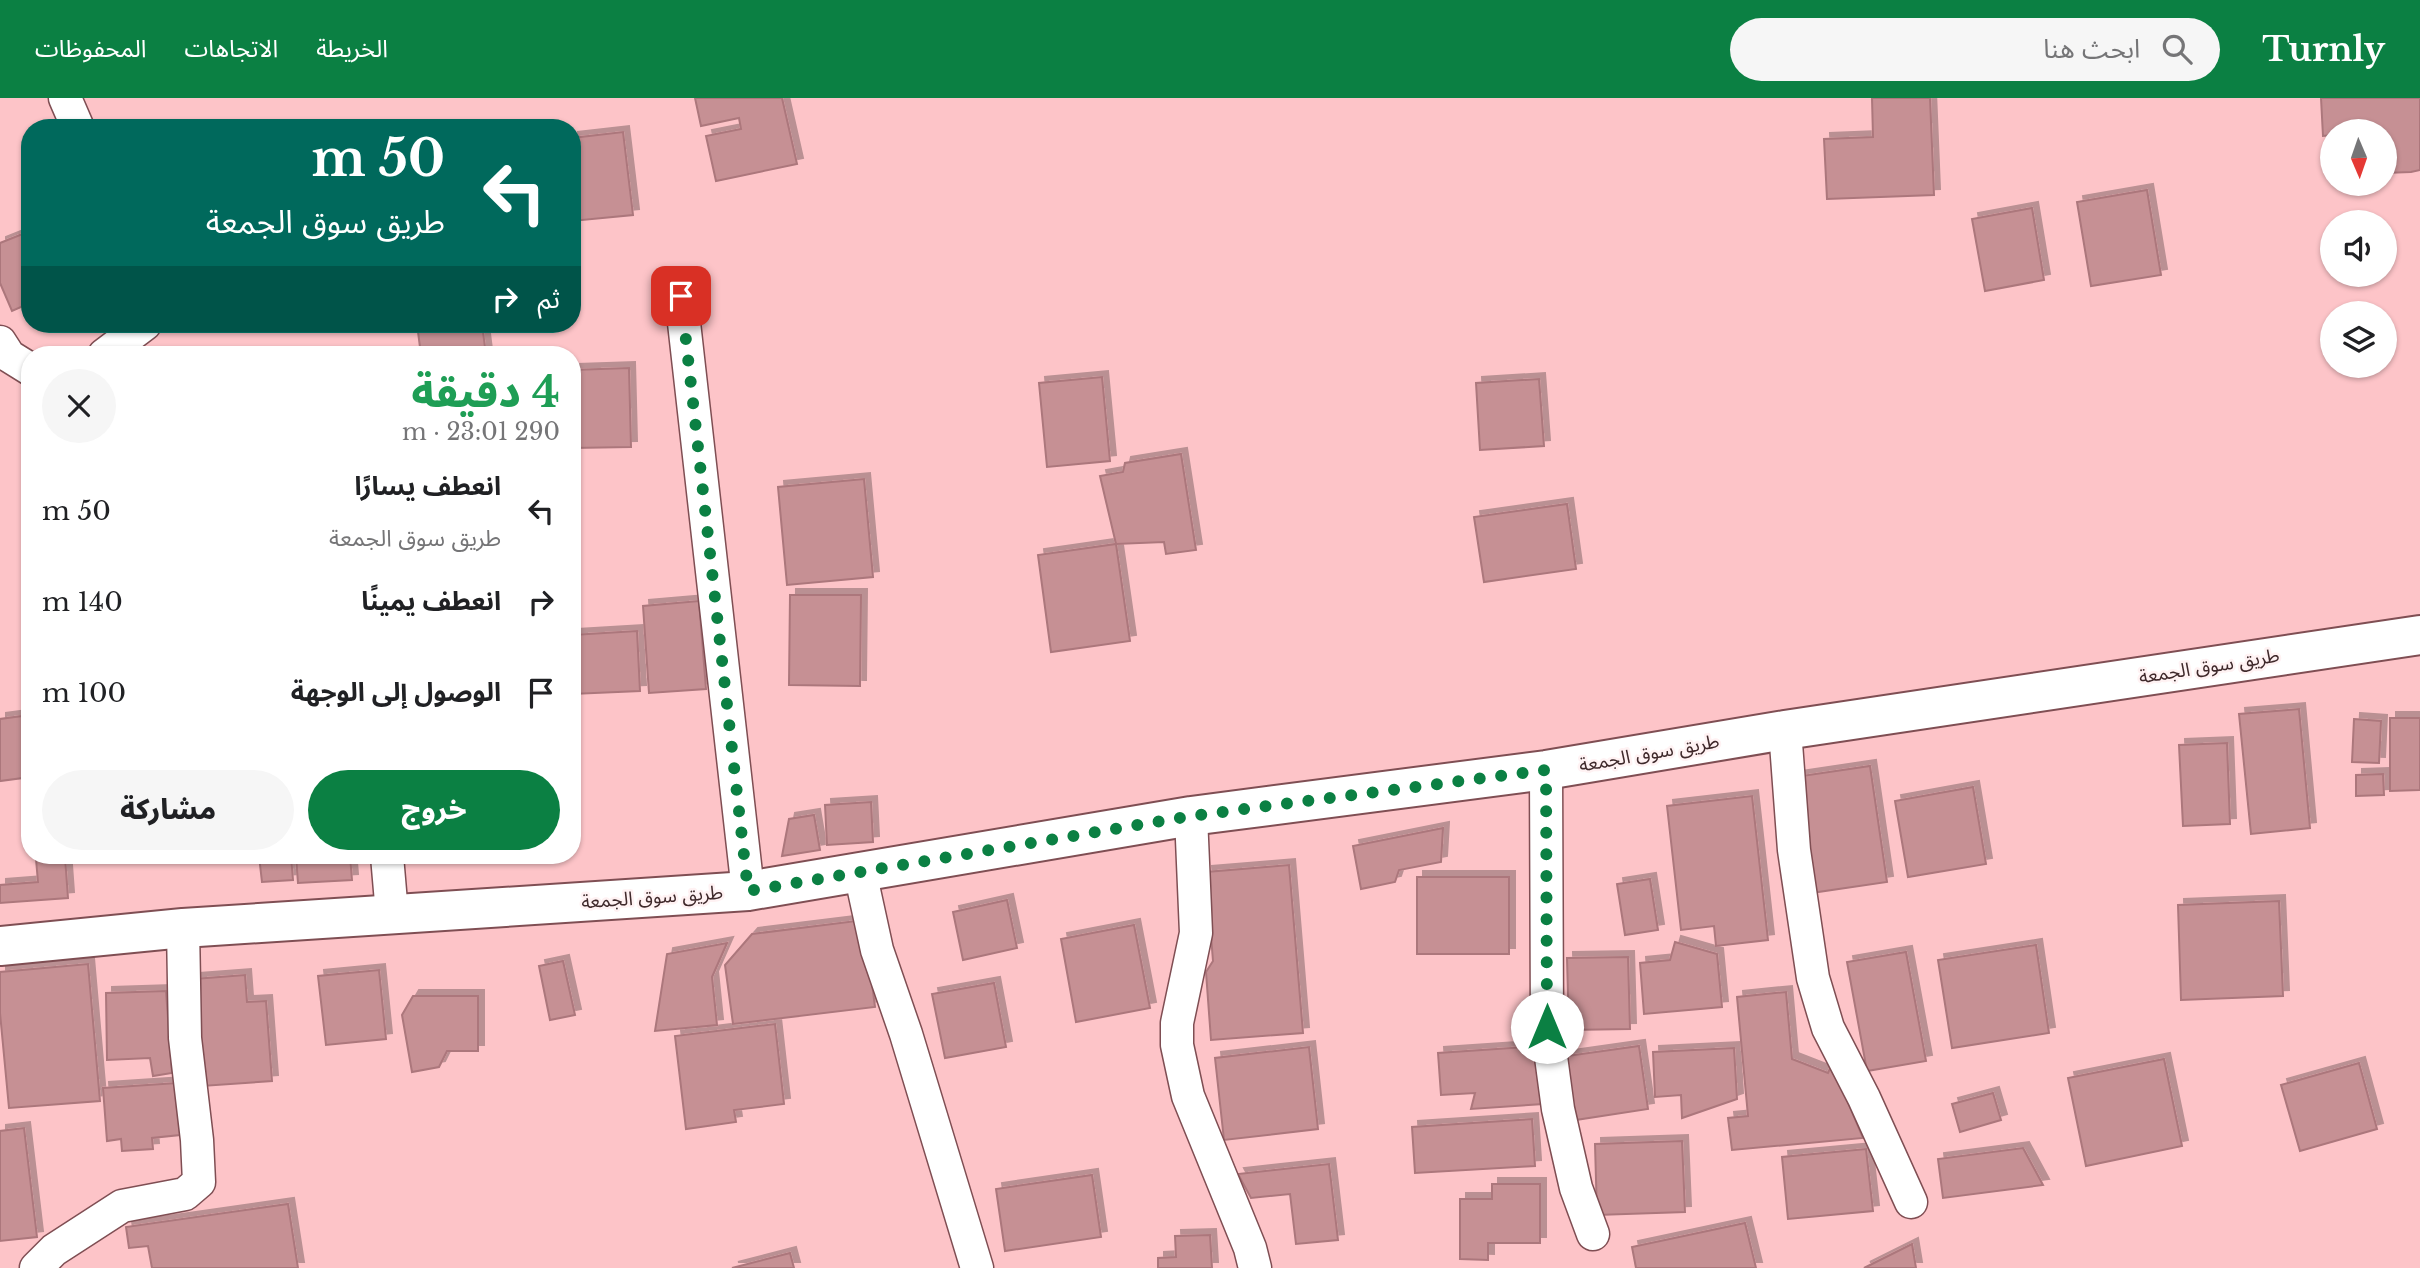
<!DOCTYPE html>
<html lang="ar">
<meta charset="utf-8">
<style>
:root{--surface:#fff;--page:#f6f6f6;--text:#202124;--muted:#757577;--accent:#0b8043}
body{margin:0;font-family:"Libre Baskerville","Noto Sans Arabic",serif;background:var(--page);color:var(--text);direction:rtl;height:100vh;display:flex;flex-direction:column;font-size:26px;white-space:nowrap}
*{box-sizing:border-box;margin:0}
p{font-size:23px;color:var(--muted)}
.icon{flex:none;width:38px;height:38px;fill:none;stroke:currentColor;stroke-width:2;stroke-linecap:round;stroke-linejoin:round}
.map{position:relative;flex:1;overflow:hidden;direction:ltr}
.details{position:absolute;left:21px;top:248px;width:560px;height:518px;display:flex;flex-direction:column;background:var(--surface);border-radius:28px;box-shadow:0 2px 5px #0004;direction:rtl}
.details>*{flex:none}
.banner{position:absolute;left:21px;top:21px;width:560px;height:214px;border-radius:28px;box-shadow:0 2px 5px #0004;direction:rtl;background:#00695c;color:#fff;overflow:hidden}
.needle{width:46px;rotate:178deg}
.fabs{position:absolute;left:2320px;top:21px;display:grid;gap:14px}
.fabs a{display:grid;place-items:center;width:77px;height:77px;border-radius:50%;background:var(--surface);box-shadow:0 2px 5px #0004;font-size:35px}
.pin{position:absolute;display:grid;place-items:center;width:60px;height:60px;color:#fff;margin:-30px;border-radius:14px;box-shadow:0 4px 10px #0006}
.me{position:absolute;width:77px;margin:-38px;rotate:0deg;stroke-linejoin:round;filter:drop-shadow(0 0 5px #0008)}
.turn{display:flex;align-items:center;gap:24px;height:147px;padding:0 21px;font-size:32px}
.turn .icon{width:91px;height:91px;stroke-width:2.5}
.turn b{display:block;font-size:49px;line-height:60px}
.then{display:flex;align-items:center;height:66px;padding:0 21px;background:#0003;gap:14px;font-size:26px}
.round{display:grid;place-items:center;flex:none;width:74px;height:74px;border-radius:37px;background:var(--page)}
.head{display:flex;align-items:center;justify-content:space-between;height:119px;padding:0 21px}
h1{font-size:42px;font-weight:800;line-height:52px;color:#1e9e55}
.action{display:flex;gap:14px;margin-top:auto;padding:14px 21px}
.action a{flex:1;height:80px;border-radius:42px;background:var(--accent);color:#fff;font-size:28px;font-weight:800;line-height:80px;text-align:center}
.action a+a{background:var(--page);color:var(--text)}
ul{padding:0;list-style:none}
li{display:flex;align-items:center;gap:21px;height:91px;padding:0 21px}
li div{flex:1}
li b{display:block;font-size:26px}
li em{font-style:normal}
header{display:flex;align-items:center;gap:42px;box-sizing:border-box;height:98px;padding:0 35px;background:var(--accent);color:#fff}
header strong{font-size:33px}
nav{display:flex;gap:38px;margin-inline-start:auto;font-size:24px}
.search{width:490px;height:63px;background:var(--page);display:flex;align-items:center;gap:18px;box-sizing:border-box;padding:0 24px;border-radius:38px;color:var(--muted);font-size:26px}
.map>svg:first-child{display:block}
.building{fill:#c69094;stroke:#ac777c;stroke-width:2;filter:url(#shadow)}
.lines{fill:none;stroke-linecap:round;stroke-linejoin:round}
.street-casing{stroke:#7f4e53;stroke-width:35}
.primary-casing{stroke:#7f4e53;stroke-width:42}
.street{stroke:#fff;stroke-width:32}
.primary{stroke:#fff;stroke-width:38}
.route{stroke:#0b8043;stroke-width:12;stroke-dasharray:0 21.6}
.labels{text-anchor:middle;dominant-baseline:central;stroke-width:5;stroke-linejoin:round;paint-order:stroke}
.street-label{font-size:19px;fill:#3f292b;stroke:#fff2f3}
</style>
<header>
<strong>Turnly</strong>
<div class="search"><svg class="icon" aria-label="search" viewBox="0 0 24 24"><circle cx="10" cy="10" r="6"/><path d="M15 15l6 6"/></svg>ابحث هنا</div>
<nav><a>الخريطة</a><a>الاتجاهات</a><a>المحفوظات</a></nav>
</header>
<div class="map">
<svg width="2420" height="1170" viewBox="0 0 2420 1170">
<defs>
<filter id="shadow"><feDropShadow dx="6" dy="-6" stdDeviation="0" flood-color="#0004"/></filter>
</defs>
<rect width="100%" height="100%" fill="#fdc4c8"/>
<g class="building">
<polygon points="695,0 782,0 797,66 716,83 706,38 741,31 739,20 701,28"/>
<polygon points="1872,0 1930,0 1934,97 1827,101 1824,41 1873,39"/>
<polygon points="2321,0 2420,0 2420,72 2411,74 2385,75 2385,33 2333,33 2333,37 2323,38"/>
<polygon points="623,34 633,117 572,123 572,40"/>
<polygon points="2147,92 2161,177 2091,188 2077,104"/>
<polygon points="2032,110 2044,182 1985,193 1972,121"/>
<polygon points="30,133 30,205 12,213 0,185 0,145"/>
<polygon points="417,226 482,226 486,257 421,257"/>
<polygon points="629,270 631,349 572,350 572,272"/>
<polygon points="1102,279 1110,363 1047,369 1039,285"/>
<polygon points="1539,281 1544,348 1480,352 1476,285"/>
<polygon points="1181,356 1196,452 1166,456 1164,444 1116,446 1100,378 1123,374 1125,365"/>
<polygon points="864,381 873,479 787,487 778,389"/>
<polygon points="1567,406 1576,471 1484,484 1474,419"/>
<polygon points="1116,446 1130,543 1051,554 1038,457"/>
<polygon points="790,497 861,497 860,588 789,587"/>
<polygon points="699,503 706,591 649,595 643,508"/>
<polygon points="637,533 640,593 572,596 572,537"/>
<polygon points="2299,611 2310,730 2251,736 2239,616"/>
<polygon points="30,617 30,679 0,683 0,621"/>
<polygon points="2390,620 2420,620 2420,692 2390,693"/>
<polygon points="2354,621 2381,623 2379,665 2352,664"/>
<polygon points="2227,645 2230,726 2183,728 2179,647"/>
<polygon points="1870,668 1887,784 1811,795 1795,679"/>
<polygon points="2383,676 2384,697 2356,698 2356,677"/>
<polygon points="1973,689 1986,766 1908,779 1895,703"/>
<polygon points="1752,698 1768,842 1716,848 1714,828 1681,832 1667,708"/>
<polygon points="871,704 873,744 827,747 825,707"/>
<polygon points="814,717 820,752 782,758 789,721"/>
<polygon points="1443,730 1441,764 1399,772 1395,784 1361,791 1353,748"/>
<polygon points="259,758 291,758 293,782 262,784"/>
<polygon points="296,758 350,758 352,782 298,785"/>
<polygon points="65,759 68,800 0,805 0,787 38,784 36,761"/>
<polygon points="1289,767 1303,935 1211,942 1206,874 1213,863 1206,774"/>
<rect x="1417" y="779" width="92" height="77"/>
<polygon points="1650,781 1658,832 1625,837 1617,786"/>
<polygon points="1007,802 1017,850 963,862 953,814"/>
<polygon points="2279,803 2283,898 2181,902 2178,807"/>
<polygon points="864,822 875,909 733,926 725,867 752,836"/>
<polygon points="1134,827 1150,910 1076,924 1061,841"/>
<polygon points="1675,844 1717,856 1722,909 1644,916 1640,865 1670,862"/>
<polygon points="727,845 712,879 717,927 655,933 667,856"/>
<polygon points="2036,847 2049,935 1952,950 1938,862"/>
<polygon points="1906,854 1926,963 1867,973 1847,864"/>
<polygon points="1628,859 1630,931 1569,932 1567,860"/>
<polygon points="563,863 575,917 550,922 539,868"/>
<polygon points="88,866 100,1003 9,1010 0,915 0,874"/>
<polygon points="379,872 386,941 326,947 318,878"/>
<polygon points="245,877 247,904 266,903 272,983 202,988 194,881"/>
<polygon points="994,885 1006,949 945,960 932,896"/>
<polygon points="166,893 172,975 153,978 150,960 107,962 106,895"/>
<polygon points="1786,894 1792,961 1828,975 1832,966 1863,1040 1732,1052 1728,1020 1748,1018 1737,899"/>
<polygon points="413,898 478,898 478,953 447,953 439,969 412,974 402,917"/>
<polygon points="775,926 784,1006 734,1012 736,1024 686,1031 675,938"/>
<polygon points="1539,948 1543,1006 1471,1011 1475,995 1441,997 1438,955"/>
<polygon points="1639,948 1648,1011 1569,1023 1560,959"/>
<polygon points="1309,949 1318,1031 1224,1042 1215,960"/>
<polygon points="1734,950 1737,1001 1682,1020 1681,997 1655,999 1653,954"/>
<polygon points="2164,961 2182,1048 2086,1068 2068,980"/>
<polygon points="2359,965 2377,1031 2300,1053 2281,987"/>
<polygon points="177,985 180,1037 152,1040 153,1051 122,1053 121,1041 107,1043 103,990"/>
<polygon points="1993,995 2001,1022 1960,1034 1952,1006"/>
<polygon points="1532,1021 1535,1068 1415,1075 1412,1029"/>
<polygon points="24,1030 37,1139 0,1143 0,1033"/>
<polygon points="1682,1043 1685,1114 1597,1117 1595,1046"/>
<polygon points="2023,1050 2043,1087 1943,1100 1938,1061"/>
<polygon points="1866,1051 1873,1113 1788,1121 1782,1059"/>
<polygon points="1329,1066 1338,1142 1296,1146 1290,1096 1251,1100 1238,1076"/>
<polygon points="1092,1077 1101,1139 1005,1153 996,1091"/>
<polygon points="1492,1086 1540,1086 1540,1145 1488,1145 1488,1162 1460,1161 1460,1101 1492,1101"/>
<polygon points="288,1106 298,1170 152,1170 148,1148 129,1150 126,1129"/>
<polygon points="1745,1125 1756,1170 1636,1170 1632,1149"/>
<polygon points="1210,1137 1212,1170 1158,1170 1158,1160 1176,1159 1175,1138"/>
<polygon points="1912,1146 1916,1170 1864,1170"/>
<polygon points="790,1155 794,1170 732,1170"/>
</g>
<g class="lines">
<g class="street-casing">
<g id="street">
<polyline points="65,0 78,30"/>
<polyline points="681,198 748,793"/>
<polyline points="0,244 9,258 30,271"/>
<polyline points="104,257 145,226"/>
<polyline points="1785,632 1794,752 1813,880 1828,930 1864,1000 1911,1104"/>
<polyline points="1546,672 1547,929 1558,1011 1576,1090 1593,1136"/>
<polyline points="1191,718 1196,835 1177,925 1177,947 1188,998 1250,1150 1255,1170"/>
<polyline points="387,758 392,816"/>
<polyline points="860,774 877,852 906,936 977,1170"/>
<polyline points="36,1170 54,1152 122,1108 185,1096 199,1084 197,1042 185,940 183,830"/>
</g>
</g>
<g class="primary-casing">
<polyline id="primary" points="0,848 183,830 748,793 1191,718 1546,672 1785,632 2420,537"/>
</g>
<use href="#street" class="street"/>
<use href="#primary" class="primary"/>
</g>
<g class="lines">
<polyline class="route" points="681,198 748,793 1191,718 1546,672 1547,929"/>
</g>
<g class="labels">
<g class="street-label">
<text transform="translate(2209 568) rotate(-9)">طريق سوق الجمعة</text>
<text transform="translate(1649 655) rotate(-10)">طريق سوق الجمعة</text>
<text transform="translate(652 799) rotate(-4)">طريق سوق الجمعة</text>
</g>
</g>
</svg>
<div class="fabs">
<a><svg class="needle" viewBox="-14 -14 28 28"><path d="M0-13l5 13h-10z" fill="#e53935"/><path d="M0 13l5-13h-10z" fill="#757577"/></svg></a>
<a><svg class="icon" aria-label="sound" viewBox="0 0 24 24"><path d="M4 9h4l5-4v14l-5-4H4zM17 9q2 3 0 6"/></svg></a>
<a><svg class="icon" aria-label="layers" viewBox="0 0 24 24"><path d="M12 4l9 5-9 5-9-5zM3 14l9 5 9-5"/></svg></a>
</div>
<div class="pin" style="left:681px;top:198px;background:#d93025"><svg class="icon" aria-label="arrive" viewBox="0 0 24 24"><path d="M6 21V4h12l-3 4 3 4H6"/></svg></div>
<svg class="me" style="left:1547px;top:929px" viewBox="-20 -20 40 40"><circle r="19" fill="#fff"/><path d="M0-13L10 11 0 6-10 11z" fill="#0b8043"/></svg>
<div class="banner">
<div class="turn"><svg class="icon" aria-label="left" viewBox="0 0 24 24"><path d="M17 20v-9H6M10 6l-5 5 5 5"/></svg><div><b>50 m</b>طريق سوق الجمعة</div></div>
<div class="then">ثم<svg class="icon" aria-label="right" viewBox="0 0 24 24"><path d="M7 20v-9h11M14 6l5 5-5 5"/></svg></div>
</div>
<section class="details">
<div class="head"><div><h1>4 دقيقة</h1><p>290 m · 23:01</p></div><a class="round"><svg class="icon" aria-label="close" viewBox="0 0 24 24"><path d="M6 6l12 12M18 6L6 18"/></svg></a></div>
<ul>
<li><svg class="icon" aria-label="left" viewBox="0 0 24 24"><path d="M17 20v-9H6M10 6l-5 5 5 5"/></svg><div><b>انعطف يسارًا</b><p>طريق سوق الجمعة</p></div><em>50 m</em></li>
<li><svg class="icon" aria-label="right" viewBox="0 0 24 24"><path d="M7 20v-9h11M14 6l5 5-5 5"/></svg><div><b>انعطف يمينًا</b></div><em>140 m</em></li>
<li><svg class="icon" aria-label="arrive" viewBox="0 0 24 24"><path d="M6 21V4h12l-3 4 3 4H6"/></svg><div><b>الوصول إلى الوجهة</b></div><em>100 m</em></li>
</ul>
<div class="action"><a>خروج</a><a>مشاركة</a></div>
</section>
</div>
